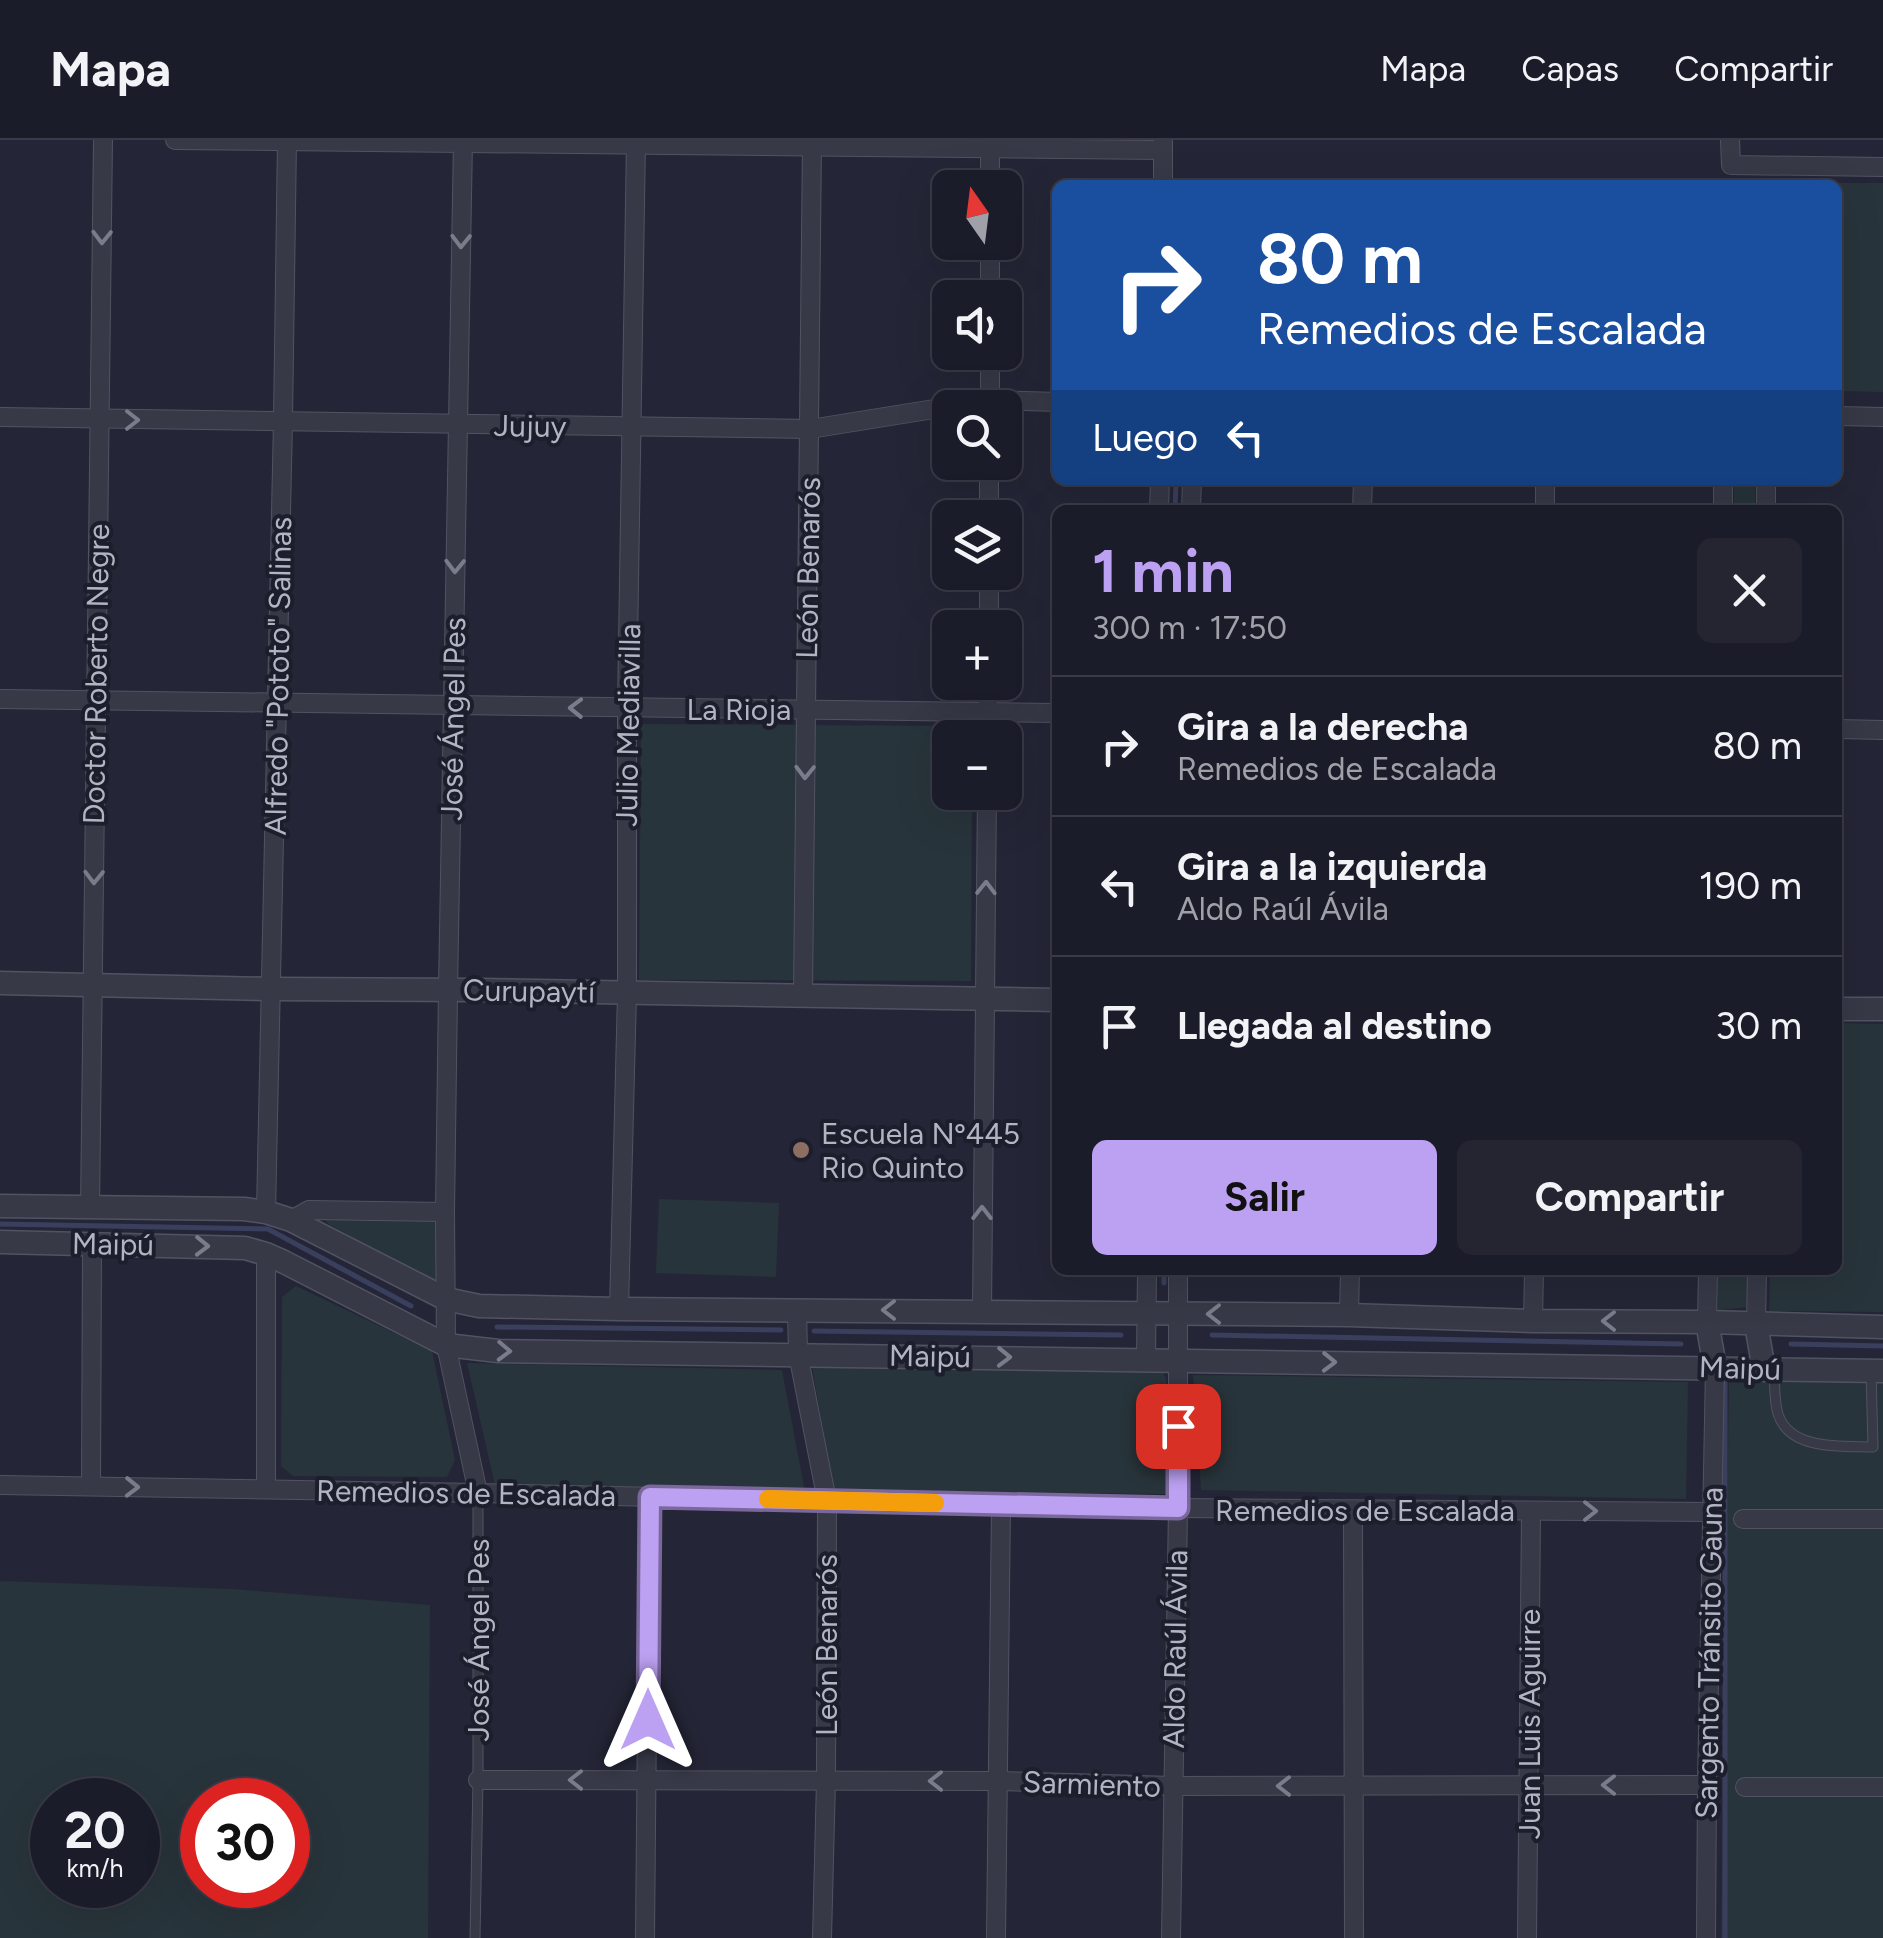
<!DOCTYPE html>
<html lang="es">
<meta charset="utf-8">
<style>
:root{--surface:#1b1c29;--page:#242531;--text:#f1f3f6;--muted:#a0a1a8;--line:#393a46;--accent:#bca0f2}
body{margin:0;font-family:Figtree,sans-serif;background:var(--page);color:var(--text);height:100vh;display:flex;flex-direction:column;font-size:38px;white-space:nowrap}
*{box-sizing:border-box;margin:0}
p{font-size:32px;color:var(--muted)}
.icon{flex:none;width:55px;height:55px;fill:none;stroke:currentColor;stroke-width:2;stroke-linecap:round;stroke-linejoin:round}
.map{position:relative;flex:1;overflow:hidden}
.details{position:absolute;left:1052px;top:365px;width:790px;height:770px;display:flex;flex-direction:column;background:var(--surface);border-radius:15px;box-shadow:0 10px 40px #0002,0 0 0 2px var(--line)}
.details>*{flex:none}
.top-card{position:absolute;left:1052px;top:40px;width:790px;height:305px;border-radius:15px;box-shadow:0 10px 40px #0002,0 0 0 2px var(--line);background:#1a4fa0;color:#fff;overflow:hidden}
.needle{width:65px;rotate:346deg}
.tools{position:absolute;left:932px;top:30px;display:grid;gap:20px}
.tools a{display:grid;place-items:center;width:90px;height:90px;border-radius:15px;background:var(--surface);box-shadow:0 10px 40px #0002,0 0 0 2px var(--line);font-size:50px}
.speed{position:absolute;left:30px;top:1638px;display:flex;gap:20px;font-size:50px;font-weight:700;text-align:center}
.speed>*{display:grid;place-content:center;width:130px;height:130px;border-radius:50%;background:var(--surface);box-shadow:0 10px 40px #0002,0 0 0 2px var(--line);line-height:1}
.speed small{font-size:25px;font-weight:400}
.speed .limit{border:15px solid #d22;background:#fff;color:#111}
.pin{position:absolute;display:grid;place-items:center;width:85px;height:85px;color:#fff;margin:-42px;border-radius:20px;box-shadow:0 5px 15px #0006}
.me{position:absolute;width:110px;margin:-55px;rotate:0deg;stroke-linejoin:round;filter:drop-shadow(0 0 8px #0008)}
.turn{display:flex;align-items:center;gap:35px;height:210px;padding:0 40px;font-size:45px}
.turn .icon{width:130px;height:130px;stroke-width:2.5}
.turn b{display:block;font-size:70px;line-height:85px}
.then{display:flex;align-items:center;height:95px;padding:0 40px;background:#0003;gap:20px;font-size:38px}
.round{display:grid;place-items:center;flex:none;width:105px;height:105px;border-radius:15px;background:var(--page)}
.overview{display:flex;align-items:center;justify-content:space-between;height:170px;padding:0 40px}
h1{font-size:60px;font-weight:700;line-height:75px;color:var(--accent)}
.cta{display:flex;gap:20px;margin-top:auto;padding:20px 40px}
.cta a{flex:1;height:115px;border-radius:15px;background:var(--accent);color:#111;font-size:40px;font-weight:700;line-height:115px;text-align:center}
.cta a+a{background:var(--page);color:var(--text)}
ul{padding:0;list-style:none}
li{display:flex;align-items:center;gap:30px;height:140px;padding:0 40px;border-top:2px solid var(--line)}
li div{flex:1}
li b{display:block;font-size:38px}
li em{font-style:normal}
header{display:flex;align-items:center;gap:60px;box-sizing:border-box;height:140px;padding:0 50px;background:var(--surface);border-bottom:2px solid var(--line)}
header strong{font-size:48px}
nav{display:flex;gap:55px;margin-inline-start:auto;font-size:35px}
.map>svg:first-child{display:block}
.green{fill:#28343b;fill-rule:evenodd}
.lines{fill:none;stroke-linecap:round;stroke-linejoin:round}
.stream{stroke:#3a3f5e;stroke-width:5}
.service-casing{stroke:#525362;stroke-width:11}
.minor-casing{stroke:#525362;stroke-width:20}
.tertiary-casing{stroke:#525362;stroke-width:25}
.service{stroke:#373947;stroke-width:9}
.minor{stroke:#373947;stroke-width:18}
.tertiary{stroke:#373947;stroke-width:22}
.oneway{stroke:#7b7c8b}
.route-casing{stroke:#7a689d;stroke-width:25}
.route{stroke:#bca0f2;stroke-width:18}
.slow{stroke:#f59e0b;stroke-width:18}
.education-dot{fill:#8d6e63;stroke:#1c1e2c;stroke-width:4}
.labels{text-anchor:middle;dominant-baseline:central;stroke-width:8;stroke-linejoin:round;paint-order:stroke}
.street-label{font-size:30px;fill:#b2b3c3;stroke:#1c1e2c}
.poi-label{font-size:30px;fill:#b2b3c3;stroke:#1c1e2c;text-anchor:start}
</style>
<header>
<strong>Mapa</strong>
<nav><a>Mapa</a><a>Capas</a><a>Compartir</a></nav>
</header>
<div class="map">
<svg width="1883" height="1798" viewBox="0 0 1883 1798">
<rect width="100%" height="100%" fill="#242637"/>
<g class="green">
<polygon points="1786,43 1883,43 1883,252 1838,251 1838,45"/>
<rect x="1734" y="340" width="21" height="30"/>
<polygon points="641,584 973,586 973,597 950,598 950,652 972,653 971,841 639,840"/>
<polygon points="1838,883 1883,884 1883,1172 1769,1171 1770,1130 1838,1130"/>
<polygon points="659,1059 779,1063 776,1137 656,1133"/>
<polygon points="325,1077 436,1078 438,1143 328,1084"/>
<polygon points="1718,1130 1748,1130 1748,1167 1718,1170"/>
<polygon points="296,1146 432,1211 455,1320 447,1337 293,1336 281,1326 282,1157"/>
<polygon points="811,1222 1162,1232 1166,1238 1171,1354 834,1350"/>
<polygon points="467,1223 782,1230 805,1352 495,1345"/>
<polygon points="1193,1235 1688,1242 1686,1359 1201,1350"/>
<polygon points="1729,1240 1883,1242 1883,1798 1721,1798"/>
<path d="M0 1441 232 1449 430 1465 428 1798H0ZM138 1660V1745H52V1660ZM202 1660H288V1745H202Z"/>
</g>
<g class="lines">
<g class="stream">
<polyline points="1175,370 1176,340"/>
<polyline points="0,1084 268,1089 411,1166"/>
<polyline points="1164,1143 1164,1130"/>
<polyline points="497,1187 781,1190"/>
<polyline points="814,1191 1121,1195"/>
<polyline points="1212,1195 1681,1204"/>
<polyline points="1791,1204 1883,1206"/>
<polyline points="1725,1798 1725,1239"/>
</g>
<g class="service-casing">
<g id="service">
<path d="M1774 1233C1775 1246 1774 1261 1778 1274 1790 1311 1843 1306 1873 1307L1871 1232"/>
<polyline points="475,1798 478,1640 478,1353"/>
</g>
</g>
<g class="minor-casing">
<g id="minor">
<polyline points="175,0 1163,10"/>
<polyline points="463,0 448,850 445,1072 446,1205 478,1353"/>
<polyline points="1730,0 1731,25 1883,27"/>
<polyline points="1163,45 1163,0"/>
<polyline points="990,48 990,0"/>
<polyline points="990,158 990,102"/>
<polyline points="990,212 990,268"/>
<polyline points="1838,276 1883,277"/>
<polyline points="0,277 810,289 990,260 1058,262"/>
<polyline points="1159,370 1160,340"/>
<polyline points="1191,370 1192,340"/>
<polyline points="1362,370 1363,340"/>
<polyline points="1545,370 1545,340"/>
<polyline points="1723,370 1723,340"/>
<polyline points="1766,370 1766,340"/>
<polyline points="989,378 989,322"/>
<polyline points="989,488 989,432"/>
<polyline points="0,559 1058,573"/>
<polyline points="1838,589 1883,590"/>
<polyline points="988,598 988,542"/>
<polyline points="803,855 812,0"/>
<polyline points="90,1068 103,0"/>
<polyline points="266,1072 283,280 287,0"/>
<polyline points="291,1080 309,1070 445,1072"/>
<polyline points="266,1114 266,1349"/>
<polyline points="619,1169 627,853 627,568 636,0"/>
<polyline points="797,1170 798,1214 827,1361 826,1640 822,1798"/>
<polyline points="982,1171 987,652"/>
<polyline points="1349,1175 1350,1130"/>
<polyline points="1533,1181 1534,1130"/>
<polyline points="1707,1182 1708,1130"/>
<polyline points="1756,1184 1757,1130"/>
<polyline points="1146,1219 1147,1130"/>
<polyline points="0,1345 478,1353 1178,1368 1711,1372"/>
<polyline points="91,1346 92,1104"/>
<polyline points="1353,1370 1354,1798"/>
<polyline points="1743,1379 1883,1379"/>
<polyline points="478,1640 998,1641 1173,1646 1707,1645"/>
<polyline points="1745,1647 1883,1647"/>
<polyline points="645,1798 649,1357"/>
<polyline points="996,1798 1001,1365"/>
<polyline points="1171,1798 1178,1368 1178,1130"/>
<polyline points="1527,1798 1531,1371"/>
<polyline points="1706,1798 1707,1645 1715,1227"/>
</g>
</g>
<g class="tertiary-casing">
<g id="tertiary">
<polyline points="0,843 271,849 479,850 1058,860"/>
<polyline points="1838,869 1883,869"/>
<polyline points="0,1066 244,1069 266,1072 291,1080 446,1159 479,1166 619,1169 1349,1175 1533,1181 1707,1182 1883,1187"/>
<polyline points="0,1102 245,1108 266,1114 284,1122 446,1205 498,1211 1883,1231"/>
<polyline points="1707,1182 1715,1227"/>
<polyline points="1756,1184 1764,1230"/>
</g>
</g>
<use href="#service" class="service"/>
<use href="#minor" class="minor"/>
<use href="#tertiary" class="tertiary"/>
</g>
<defs><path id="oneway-chevron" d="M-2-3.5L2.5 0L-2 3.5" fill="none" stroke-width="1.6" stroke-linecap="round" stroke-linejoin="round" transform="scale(2.5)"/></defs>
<g class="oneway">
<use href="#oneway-chevron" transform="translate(102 97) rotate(91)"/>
<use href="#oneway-chevron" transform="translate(461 101) rotate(91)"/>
<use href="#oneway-chevron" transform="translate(132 280)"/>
<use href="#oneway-chevron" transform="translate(455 426) rotate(91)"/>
<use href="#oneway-chevron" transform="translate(576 568) rotate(-179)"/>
<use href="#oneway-chevron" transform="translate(805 632) rotate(91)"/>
<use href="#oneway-chevron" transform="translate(94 737) rotate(91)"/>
<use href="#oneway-chevron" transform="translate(986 748) rotate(-89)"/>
<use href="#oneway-chevron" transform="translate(982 1073) rotate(-90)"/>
<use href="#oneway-chevron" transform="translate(202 1106) rotate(1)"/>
<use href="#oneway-chevron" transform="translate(889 1170) rotate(-180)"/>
<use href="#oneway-chevron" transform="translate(1214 1174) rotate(-180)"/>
<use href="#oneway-chevron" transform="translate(1609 1181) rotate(-180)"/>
<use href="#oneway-chevron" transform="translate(504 1211) rotate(2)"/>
<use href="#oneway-chevron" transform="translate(1004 1217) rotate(1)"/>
<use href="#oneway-chevron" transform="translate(1329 1222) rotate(1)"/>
<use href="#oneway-chevron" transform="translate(132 1347) rotate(1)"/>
<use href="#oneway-chevron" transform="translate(1590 1371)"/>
<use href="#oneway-chevron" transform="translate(576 1640) rotate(180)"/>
<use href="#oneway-chevron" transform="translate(936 1641) rotate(-180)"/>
<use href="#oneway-chevron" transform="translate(1609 1645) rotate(180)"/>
<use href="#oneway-chevron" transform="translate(1284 1646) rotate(180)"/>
</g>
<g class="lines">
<g class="route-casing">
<polyline id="route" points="648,1580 650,1357 1178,1368 1178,1286"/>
</g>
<use href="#route" class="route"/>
<polyline class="slow" points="768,1359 935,1363"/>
</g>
<circle class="education-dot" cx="801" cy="1010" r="10"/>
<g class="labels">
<g class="street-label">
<text transform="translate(530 286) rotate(1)">Jujuy</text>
<text transform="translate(808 428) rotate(-89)">León Benarós</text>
<text transform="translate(96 534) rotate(-89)">Doctor Roberto Negre</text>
<text transform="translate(278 536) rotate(-89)">Alfredo "Pototo" Salinas</text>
<text x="739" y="569">La Rioja</text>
<text transform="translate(453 579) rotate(-89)">José Ángel Pes</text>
<text transform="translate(628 585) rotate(-89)">Julio Mediavilla</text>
<text transform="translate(529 851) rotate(1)">Curupaytí</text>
<text transform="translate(113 1104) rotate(1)">Maipú</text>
<text transform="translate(930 1216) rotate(1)">Maipú</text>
<text transform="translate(1740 1228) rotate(2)">Maipú</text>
<text transform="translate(466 1353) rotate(1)">Remedios de Escalada</text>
<text x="1365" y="1370">Remedios de Escalada</text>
<text transform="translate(478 1500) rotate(-90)">José Ángel Pes</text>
<text transform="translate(826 1505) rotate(-90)">León Benarós</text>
<text transform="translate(1175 1509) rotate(-89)">Aldo Raúl Ávila</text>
<text transform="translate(1709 1513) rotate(-89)">Sargento Tránsito Gauna</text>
<text transform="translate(1529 1584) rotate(-90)">Juan Luis Aguirre</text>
<text transform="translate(1092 1644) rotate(2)">Sarmiento</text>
</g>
<g class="poi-label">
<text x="821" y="993">Escuela Nº445<tspan x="821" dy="34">Rio Quinto</tspan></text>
</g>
</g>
</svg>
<div class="tools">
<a><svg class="needle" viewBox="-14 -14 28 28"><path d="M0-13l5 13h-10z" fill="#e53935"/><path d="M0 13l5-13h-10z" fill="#a0a1a8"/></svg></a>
<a><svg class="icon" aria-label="sound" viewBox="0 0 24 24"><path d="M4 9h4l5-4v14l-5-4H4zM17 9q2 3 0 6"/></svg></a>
<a><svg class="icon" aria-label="search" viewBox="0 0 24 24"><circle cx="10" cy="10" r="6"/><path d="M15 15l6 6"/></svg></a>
<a><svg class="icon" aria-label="layers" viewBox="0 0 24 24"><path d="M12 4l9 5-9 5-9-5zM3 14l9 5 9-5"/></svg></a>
<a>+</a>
<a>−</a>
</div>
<div class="speed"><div>20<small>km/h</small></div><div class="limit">30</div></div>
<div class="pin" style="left:1178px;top:1286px;background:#d93025"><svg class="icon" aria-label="arrive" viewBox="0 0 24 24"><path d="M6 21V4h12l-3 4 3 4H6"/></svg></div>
<svg class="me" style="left:648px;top:1580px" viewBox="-20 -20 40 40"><path d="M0-17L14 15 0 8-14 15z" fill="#bca0f2" stroke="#fff" stroke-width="4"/></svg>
<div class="top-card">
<div class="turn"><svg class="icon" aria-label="right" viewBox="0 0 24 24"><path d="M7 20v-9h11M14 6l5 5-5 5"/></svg><div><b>80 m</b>Remedios de Escalada</div></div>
<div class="then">Luego<svg class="icon" aria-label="left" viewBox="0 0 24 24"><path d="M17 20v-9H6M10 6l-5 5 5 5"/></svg></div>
</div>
<section class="details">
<div class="overview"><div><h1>1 min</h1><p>300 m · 17:50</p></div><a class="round"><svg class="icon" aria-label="close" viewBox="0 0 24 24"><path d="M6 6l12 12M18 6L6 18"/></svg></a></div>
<ul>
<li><svg class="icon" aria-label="right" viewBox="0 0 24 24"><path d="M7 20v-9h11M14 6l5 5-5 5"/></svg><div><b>Gira a la derecha</b><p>Remedios de Escalada</p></div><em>80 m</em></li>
<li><svg class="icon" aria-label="left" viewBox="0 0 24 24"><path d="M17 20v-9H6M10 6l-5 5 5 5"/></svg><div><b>Gira a la izquierda</b><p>Aldo Raúl Ávila</p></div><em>190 m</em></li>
<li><svg class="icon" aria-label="arrive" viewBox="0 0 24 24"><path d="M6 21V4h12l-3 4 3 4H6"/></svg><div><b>Llegada al destino</b></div><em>30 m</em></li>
</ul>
<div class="cta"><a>Salir</a><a>Compartir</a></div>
</section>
</div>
